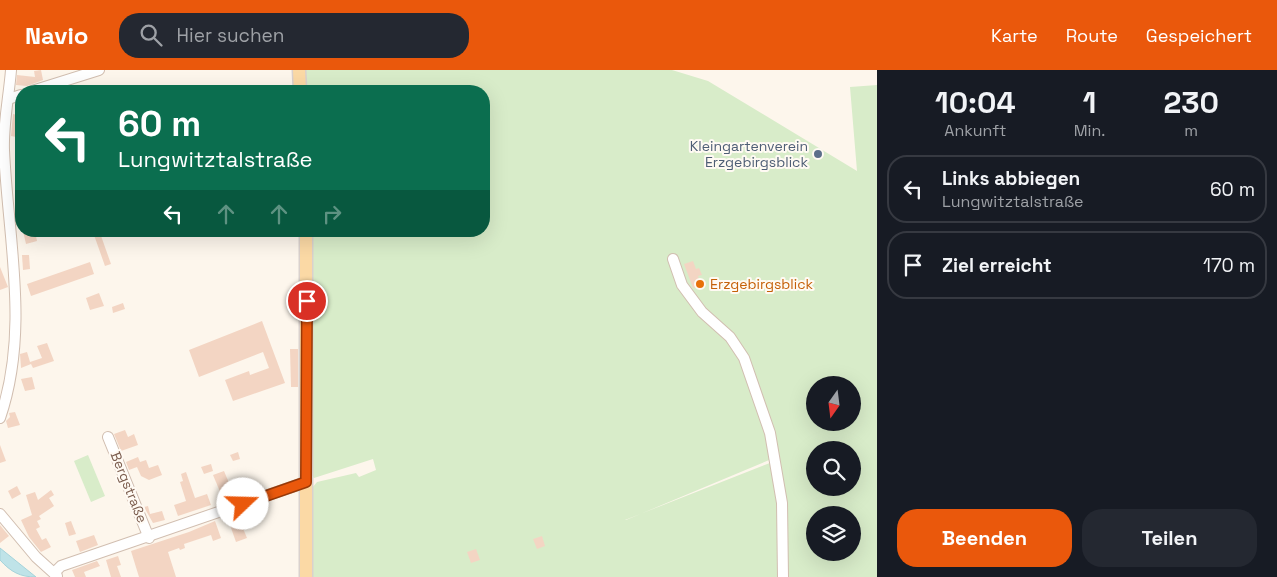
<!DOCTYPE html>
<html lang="de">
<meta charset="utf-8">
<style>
:root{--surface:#171b24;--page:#242831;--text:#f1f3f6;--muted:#9ea1a6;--line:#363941;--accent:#ea580c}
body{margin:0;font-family:"Space Grotesk",sans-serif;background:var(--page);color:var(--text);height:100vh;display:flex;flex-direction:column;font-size:19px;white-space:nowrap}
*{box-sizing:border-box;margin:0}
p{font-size:16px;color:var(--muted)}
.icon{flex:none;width:28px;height:28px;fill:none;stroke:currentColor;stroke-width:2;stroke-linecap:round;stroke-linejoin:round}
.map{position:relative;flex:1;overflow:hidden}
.side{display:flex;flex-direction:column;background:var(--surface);width:400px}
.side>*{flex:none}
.banner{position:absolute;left:15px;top:15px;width:475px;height:152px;border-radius:20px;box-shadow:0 5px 20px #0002;background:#0b6e4f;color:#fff;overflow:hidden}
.needle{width:32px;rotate:194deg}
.buttons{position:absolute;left:806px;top:306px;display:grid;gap:10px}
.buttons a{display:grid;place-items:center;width:55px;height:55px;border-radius:50%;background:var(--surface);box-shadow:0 5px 20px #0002;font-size:25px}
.pin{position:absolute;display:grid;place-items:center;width:42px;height:42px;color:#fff;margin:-21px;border:2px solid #fff;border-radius:50%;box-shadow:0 1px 5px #0007}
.me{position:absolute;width:55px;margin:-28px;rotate:69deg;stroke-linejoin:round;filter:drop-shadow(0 0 4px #0008)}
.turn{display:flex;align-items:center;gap:18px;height:105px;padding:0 20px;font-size:22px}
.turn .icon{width:65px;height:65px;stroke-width:2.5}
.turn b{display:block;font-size:35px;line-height:42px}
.lanes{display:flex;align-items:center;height:48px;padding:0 20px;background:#0003;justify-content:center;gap:25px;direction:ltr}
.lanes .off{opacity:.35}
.eta{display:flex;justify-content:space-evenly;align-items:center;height:85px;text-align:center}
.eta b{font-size:30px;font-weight:800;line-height:35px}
.cta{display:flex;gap:10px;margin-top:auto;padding:10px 20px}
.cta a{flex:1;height:58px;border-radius:20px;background:var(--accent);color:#fff;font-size:20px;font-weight:800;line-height:58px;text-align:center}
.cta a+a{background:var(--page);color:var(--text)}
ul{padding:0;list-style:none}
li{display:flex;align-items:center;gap:15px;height:68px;margin:0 10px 8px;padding:0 10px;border:2px solid var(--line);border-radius:20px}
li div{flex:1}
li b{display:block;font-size:19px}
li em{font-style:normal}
header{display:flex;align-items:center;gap:30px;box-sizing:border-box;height:70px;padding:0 25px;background:var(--accent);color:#fff}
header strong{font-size:24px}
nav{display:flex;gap:28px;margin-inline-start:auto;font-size:18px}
.search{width:350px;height:45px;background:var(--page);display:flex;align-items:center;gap:12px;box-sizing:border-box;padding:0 18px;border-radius:20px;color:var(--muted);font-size:19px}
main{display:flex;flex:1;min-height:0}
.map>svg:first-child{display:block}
.green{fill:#d8ecc9;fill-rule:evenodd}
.water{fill:#bfe3e8;stroke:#a5d3da}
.building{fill:#f3d5c3}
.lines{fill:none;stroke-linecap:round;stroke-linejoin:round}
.minor-casing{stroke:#d1beb0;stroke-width:12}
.major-casing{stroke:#dad1cd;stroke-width:15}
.minor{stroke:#fff;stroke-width:10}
.major{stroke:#fbd9a5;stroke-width:12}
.route-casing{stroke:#983908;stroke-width:12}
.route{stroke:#ea580c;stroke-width:9}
.service-dot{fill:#5c6f8a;stroke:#fffaf3;stroke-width:2}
.food-dot{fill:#e8710a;stroke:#fffaf3;stroke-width:2}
.labels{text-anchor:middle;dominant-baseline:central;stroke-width:4;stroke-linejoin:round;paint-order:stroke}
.service-label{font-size:14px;fill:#4e5e75;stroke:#fffaf3;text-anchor:end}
.food-label{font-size:14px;fill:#c56008;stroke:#fffaf3;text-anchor:start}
.street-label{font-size:14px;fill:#7a5c4d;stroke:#fffaf3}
</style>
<header>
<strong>Navio</strong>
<div class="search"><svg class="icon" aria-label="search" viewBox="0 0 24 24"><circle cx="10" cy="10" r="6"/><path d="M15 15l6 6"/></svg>Hier suchen</div>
<nav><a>Karte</a><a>Route</a><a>Gespeichert</a></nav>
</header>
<main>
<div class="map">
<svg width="877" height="507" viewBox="0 0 877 507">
<rect width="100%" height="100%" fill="#fdf6ec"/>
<g class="green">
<path d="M303 0H672L708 11 857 101 850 17 877 15V507H311L312 418 317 412 356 403 359 407 376 400 373 389 314 408 311 405 310 161H484V21H304ZM815 315H852V352H815ZM815 380H852V418H815ZM774 388 775 391 625 450H626ZM815 445H852V482H815Z"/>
<polygon points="88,385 105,426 91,432 74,391"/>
</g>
<path class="water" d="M0 478 36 507C20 507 11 502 0 490Z"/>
<g class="building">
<polygon points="41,0 43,10 27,16 16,15 17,5 35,7 34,1"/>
<polygon points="13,44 21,46 16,67 11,66"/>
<polygon points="23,161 35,161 37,171 26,174"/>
<polygon points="100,163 111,194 105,196 94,165"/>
<polygon points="22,185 29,185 30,199 23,200"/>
<polygon points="693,191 696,199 699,198 702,205 698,206 701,216 693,218 684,194"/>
<polygon points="90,192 94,204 31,226 27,214"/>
<polygon points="0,197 8,217 0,220"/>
<polygon points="99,223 104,236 90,240 86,228"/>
<polygon points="123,233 125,239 113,243 112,237"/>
<polygon points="262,251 285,313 233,331 225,310 249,301 250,305 269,298 263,282 199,307 189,280"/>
<polygon points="47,273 54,291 33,298 31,294 21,298 20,284 27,282 30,292 42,288 37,276"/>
<polygon points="290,279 298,279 298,317 291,317"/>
<polygon points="32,307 35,319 25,321 21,309"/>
<polygon points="15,342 20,355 8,358 6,351 10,347 9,343"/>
<polygon points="125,360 128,367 134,364 138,375 121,381 114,364"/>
<polygon points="0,375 6,391 0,393"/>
<polygon points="238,382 240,389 233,391 230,385"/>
<polygon points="138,387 140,392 146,390 149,398 158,395 162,405 149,410 141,406 137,397 129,400 126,392"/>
<polygon points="211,394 213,401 204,404 201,397"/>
<polygon points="224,401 232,420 221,424 213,405"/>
<polygon points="186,402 195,428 207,424 211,435 178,446 174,435 186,431 180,412 183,411 181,404"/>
<polygon points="17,416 21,424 12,429 8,421"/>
<polygon points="51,420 54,425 49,428 54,436 39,446 41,449 37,451 40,457 36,459 42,470 46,468 51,477 41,482 29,467 21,450 32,445 26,425 35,422 38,430"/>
<polygon points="148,436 150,444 162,441 165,450 153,453 144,437"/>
<polygon points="71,451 76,464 69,466 65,453"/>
<polygon points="215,451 221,468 213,471 211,465 184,474 185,478 180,480 179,478 168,482 176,507 139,507 131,481 189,462"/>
<polygon points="240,451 247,468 236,472 230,455"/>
<polygon points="0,455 9,466 0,473"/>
<polygon points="94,465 98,475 80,482 76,471"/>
<polygon points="542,466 545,476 537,479 533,469"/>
<polygon points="476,479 480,490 471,493 467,482"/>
<polygon points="118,486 121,495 117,496 121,507 111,507 106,490"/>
<polygon points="97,491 100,496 84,502 86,507 75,507 72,500"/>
</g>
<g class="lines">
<g class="minor-casing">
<g id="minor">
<polyline points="32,21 99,0"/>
<polyline points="8,29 21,25"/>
<polyline points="673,189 682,215 702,242 730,267 744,288 770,363 782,433 783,507"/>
<path d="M0 348C30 260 8 170 4 80 3 54 9 26 11 0"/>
<polyline points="108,367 149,468"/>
<polyline points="0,444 36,487 57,506"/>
<polyline points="54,503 61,496 306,412"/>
</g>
</g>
<g class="major-casing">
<g id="major">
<polyline points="299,0 300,21"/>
<polyline points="306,507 306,161"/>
</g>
</g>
<use href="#minor" class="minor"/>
<use href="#major" class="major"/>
</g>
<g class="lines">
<g class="route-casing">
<polyline id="route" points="243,434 306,412 307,231"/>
</g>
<use href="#route" class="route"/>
</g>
<circle class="service-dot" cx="818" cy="84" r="5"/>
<circle class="food-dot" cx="700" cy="214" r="5"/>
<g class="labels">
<g class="service-label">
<text x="808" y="76">Kleingartenverein<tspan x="808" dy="16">Erzgebirgsblick</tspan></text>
</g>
<g class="food-label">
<text x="710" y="214">Erzgebirgsblick</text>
</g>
<g class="street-label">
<text transform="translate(129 417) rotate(68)">Bergstraße</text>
</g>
</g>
</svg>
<div class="buttons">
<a><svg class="needle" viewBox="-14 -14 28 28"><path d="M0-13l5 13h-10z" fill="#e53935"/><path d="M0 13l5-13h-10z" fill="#9ea1a6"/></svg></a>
<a><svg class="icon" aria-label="search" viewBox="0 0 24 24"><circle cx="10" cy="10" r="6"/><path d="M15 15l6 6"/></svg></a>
<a><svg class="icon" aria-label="layers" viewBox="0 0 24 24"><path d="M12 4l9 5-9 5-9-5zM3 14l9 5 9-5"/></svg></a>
</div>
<div class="pin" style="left:307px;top:231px;background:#d93025"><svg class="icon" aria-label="arrive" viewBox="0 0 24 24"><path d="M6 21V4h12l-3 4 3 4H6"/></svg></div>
<svg class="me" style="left:243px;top:434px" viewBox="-20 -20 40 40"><circle r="19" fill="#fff"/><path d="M0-13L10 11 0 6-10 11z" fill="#ea580c"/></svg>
<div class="banner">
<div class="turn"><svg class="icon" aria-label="left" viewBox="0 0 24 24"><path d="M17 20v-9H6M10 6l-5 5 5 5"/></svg><div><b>60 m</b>Lungwitztalstraße</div></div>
<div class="lanes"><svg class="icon" aria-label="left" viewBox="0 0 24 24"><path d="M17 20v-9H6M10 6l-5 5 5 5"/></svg><svg class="icon off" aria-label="ahead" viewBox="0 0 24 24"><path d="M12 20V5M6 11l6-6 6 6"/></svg><svg class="icon off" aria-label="ahead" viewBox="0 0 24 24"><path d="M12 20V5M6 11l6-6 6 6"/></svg><svg class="icon off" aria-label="right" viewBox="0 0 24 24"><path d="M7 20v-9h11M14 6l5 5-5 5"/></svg></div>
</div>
</div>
<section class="side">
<div class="eta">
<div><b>10:04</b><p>Ankunft</p></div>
<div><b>1</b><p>Min.</p></div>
<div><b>230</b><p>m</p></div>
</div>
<ul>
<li><svg class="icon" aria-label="left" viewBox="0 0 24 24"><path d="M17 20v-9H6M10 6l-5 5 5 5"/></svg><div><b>Links abbiegen</b><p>Lungwitztalstraße</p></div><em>60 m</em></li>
<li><svg class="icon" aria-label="arrive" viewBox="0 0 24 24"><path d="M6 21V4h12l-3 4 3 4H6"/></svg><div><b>Ziel erreicht</b></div><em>170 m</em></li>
</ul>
<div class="cta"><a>Beenden</a><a>Teilen</a></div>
</section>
</main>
